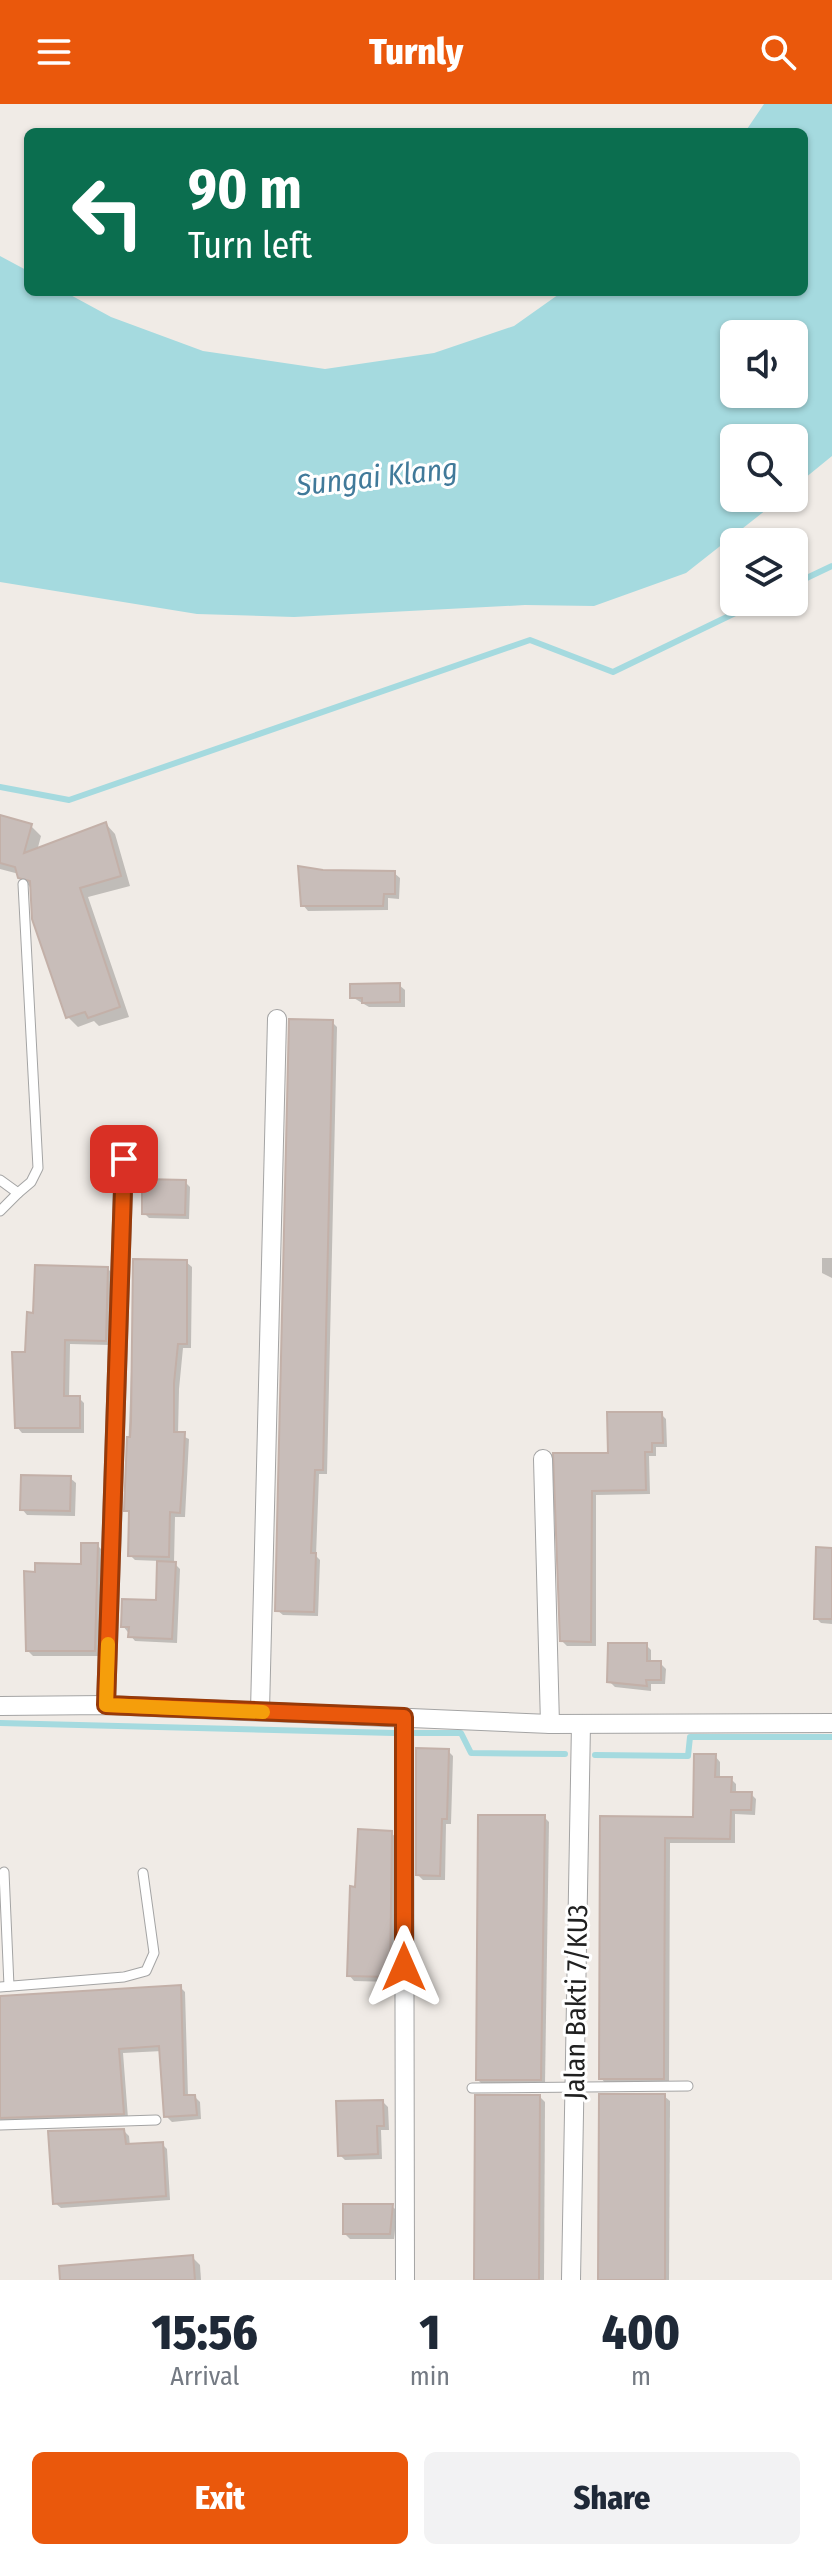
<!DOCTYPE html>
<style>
:root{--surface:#fff;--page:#f2f2f3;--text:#1f2937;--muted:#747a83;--accent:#ea580c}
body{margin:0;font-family:"Fira Sans Condensed",sans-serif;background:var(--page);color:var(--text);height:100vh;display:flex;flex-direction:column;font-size:30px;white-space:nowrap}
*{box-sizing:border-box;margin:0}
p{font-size:26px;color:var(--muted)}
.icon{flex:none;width:44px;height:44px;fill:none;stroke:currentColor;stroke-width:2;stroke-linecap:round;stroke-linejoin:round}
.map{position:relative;height:2176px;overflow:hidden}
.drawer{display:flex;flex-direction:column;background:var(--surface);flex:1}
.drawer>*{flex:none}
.top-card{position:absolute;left:24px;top:24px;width:784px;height:168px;border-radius:12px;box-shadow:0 2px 6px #0004;background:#0b6e4f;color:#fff;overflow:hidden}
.controls{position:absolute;left:720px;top:216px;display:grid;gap:16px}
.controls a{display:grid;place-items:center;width:88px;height:88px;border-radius:12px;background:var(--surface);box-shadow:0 2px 6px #0004;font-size:40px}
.pin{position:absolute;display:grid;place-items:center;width:68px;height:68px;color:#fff;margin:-34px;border-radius:16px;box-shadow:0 4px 12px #0006}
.me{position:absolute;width:88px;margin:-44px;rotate:0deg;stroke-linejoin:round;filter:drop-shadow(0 0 6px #0008)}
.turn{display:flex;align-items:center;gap:28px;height:168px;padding:0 32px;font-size:36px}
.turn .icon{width:104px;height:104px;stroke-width:2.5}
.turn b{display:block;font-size:56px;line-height:68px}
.eta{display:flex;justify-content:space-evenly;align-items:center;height:136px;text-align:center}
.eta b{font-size:48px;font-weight:800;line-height:56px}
.cta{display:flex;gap:16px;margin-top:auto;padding:16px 32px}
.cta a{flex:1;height:92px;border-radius:12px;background:var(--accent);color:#fff;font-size:32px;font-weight:800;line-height:92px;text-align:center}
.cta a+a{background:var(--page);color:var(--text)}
header{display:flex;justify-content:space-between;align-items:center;height:104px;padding:0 32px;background:var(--accent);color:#fff;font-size:36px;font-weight:800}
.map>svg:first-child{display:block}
.water{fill:#a5dadf;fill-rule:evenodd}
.shadow{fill:#0003}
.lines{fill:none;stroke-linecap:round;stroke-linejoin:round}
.stream{stroke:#a5dadf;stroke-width:6}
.building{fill:#c8bdb9;stroke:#c3b0a8;stroke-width:2}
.lane-casing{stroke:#a4a4a4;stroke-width:11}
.street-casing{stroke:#a4a4a4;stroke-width:20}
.lane{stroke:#fff;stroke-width:9}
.street{stroke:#fff;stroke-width:18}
.route-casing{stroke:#983908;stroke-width:20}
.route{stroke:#ea580c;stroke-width:14}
.slow{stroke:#f59e0b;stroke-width:14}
.labels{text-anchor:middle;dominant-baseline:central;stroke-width:6;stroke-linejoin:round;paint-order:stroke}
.street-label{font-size:28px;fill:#202020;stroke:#fff}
.water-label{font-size:30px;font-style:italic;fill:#417a9a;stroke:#fff}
</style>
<header><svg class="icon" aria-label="menu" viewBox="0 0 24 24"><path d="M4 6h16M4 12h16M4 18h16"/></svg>Turnly<svg class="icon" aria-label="search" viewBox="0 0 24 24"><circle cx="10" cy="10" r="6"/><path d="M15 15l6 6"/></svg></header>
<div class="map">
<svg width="832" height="2176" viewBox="0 0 832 2176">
<rect width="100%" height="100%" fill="#f0ebe6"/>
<path class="water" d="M764 0H832V352L794 383V334H734V394H781L686 469 594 502 525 501 294 513 197 510 0 478V152L28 167V188H65L111 213 203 247 325 265 434 249 514 222 562 188H804V28H745ZM734 230H794V290H734Z"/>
<g class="shadow">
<polygon points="0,713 31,722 41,732 37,747 106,720 115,730 130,782 88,793 129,913 99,922 94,917 78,923 68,913 30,783 19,770 0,765"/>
<polygon points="323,768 394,769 400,774 399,795 388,794 388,806 308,807 303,801"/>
<polygon points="399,881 405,886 405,903 369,903 352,893"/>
<polygon points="332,918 337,923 327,1370 319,1370 316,1452 320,1456 318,1512 283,1511 277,1506"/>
<polygon points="185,1078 190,1083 189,1115 149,1114 144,1109"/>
<polygon points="822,1154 832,1154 832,1174 822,1169"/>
<polygon points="135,1157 186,1158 192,1163 191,1244 183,1244 179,1285 178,1330 189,1335 185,1413 175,1413 174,1459 180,1465 177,1539 135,1537 123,1522 157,1499 160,1457 135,1456 130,1451 131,1411 126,1406"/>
<polygon points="108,1165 113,1170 110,1241 70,1240 69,1294 79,1294 84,1299 84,1329 22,1329 17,1323 35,1211"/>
<polygon points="661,1310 666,1315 667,1343 656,1343 656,1352 649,1352 650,1390 596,1391 596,1542 567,1542 562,1537 555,1351 610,1351"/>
<polygon points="70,1374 76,1379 75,1412 27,1411 22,1405"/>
<polygon points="97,1441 102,1446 100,1552 33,1552 27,1546"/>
<polygon points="832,1446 832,1520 821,1519 816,1514"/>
<polygon points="646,1541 651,1546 651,1559 660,1559 666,1565 665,1580 651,1580 651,1587 615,1583 610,1578"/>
<polygon points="448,1647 453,1652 451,1720 446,1720 445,1776 423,1776 418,1771"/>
<polygon points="715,1652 720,1658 720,1675 731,1675 736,1680 736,1690 751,1690 756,1695 755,1711 735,1710 735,1739 670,1739 669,1979 606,1980 601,1974 602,1714 694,1715"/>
<polygon points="544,1713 549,1718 545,1980 483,1981 478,1976"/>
<polygon points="391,1729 397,1734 394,1878 354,1877 349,1871"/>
<polygon points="180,1883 185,1888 188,1993 195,1993 200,1998 201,2015 172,2018 166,2012 162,1947 123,1949 128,2014 0,2023 0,1894"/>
<polygon points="664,1992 670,1997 669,2176 601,2176"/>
<polygon points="540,1993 545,1998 544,2176 476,2176"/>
<polygon points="383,1998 388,2003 389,2026 381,2026 382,2055 345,2056 340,2051"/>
<polygon points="124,2027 129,2032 130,2042 162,2040 167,2045 170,2096 61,2104 55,2099"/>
<polygon points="392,2102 397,2107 394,2135 350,2135 345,2130"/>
<polygon points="192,2153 200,2161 201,2176 62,2176"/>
</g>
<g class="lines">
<g class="stream">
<polyline points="794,480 832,462"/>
<polyline points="0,683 69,696 530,536 613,568 758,498"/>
<polyline points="0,1619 394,1629"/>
<polyline points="415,1629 461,1629 471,1649 565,1650"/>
<polyline points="595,1651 688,1652 690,1633 832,1633"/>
</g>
</g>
<g class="building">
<polygon points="0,711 32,720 24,749 106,718 121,772 80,784 120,903 88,914 85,908 66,914 32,815 30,777 18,774 15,763 0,759"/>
<polygon points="298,762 323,766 395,767 395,790 384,790 383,802 301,802"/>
<polygon points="400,879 400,898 362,899 362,894 350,894 350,880"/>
<polygon points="289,915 333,916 323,1366 315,1366 311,1449 316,1449 314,1508 275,1507"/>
<polygon points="142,1075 186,1076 185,1111 142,1110"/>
<polygon points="133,1155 187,1156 187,1240 178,1240 174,1279 174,1328 185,1328 183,1369 180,1409 170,1408 169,1453 128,1452 129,1407 124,1407 127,1333 130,1333 131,1318"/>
<polygon points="35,1161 108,1163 106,1237 65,1236 64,1292 80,1292 80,1324 15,1324 12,1248 25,1248 27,1208 33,1209"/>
<polygon points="607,1308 662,1308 663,1339 652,1339 652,1348 645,1348 646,1386 592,1387 591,1538 560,1537 553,1349 608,1349"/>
<polygon points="21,1371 71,1372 70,1407 20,1406"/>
<polygon points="81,1439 98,1439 95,1547 26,1547 24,1467 35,1468 35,1459 81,1460"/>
<polygon points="816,1443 832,1444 832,1515 814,1515"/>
<polygon points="157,1457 176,1458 172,1535 128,1533 129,1523 121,1523 122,1495 156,1496"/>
<polygon points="608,1539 647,1539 647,1557 661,1557 661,1576 646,1576 647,1582 607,1578"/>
<polygon points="416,1644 449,1645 447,1715 442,1715 440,1772 416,1771"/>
<polygon points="694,1650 716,1650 715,1673 732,1673 731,1688 752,1688 751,1706 731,1706 730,1735 665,1734 664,1975 599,1975 600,1712 693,1713"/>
<polygon points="478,1711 545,1711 541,1976 476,1976"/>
<polygon points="358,1725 392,1727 390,1873 347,1872 350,1782 355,1783"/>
<polygon points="181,1881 184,1991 195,1991 197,2011 164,2013 159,1942 119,1945 124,2010 0,2014 0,1892"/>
<polygon points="599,1990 665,1990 665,2176 598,2176"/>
<polygon points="475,1991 540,1991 539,2176 474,2176"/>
<polygon points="383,1996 384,2022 377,2022 378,2050 338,2052 336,1997"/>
<polygon points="124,2025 126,2040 163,2038 166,2092 53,2100 48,2027"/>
<polygon points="343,2100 393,2100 390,2130 343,2130"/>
<polygon points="193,2151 195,2176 60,2176 59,2162"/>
</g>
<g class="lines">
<g class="lane-casing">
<g id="lane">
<polyline points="0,1076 18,1089 0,1107"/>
<polyline points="18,1089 31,1078 38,1064 23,780"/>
<polyline points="4,1768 9,1882"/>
<polyline points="0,1883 124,1873 146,1867 154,1849 143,1769"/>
<polyline points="472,1984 688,1982"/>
<polyline points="0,2021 156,2016"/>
</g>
</g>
<g class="street-casing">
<g id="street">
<polyline points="543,1355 550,1620"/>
<polyline points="106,1601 124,1055"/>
<polyline points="0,1602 106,1601 550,1620 832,1619"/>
<polyline points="260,1607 277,915"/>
<polyline points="404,1613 405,2176"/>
<polyline points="571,2176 581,1620"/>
</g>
</g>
<use href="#lane" class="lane"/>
<use href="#street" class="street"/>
</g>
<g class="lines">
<g class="route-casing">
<polyline id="route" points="124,1055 106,1601 404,1613 404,1863"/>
</g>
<use href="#route" class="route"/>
<polyline class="slow" points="108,1540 106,1601 263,1608"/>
</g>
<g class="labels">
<g class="street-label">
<text transform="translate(576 1898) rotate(-89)">Jalan Bakti 7/KU3</text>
</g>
<g class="water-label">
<text transform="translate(377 373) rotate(-6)">Sungai Klang</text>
</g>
</g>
</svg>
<div class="controls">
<a><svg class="icon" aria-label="sound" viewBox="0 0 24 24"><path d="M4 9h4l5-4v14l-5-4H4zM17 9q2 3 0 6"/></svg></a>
<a><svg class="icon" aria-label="search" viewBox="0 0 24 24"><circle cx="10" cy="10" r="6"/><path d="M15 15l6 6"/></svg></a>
<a><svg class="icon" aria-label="layers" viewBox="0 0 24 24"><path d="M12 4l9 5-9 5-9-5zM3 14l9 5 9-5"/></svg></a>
</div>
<div class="pin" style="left:124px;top:1055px;background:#d93025"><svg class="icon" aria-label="arrive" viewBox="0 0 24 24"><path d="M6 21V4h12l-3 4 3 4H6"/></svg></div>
<svg class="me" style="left:404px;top:1863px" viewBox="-20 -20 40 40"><path d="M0-17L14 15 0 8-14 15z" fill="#ea580c" stroke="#fff" stroke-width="4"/></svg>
<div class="top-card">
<div class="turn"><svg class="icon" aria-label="left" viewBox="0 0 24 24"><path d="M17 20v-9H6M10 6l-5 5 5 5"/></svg><div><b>90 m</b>Turn left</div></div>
</div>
</div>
<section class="drawer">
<div class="eta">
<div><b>15:56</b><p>Arrival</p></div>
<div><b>1</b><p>min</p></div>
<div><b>400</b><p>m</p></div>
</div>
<div class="cta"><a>Exit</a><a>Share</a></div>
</section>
